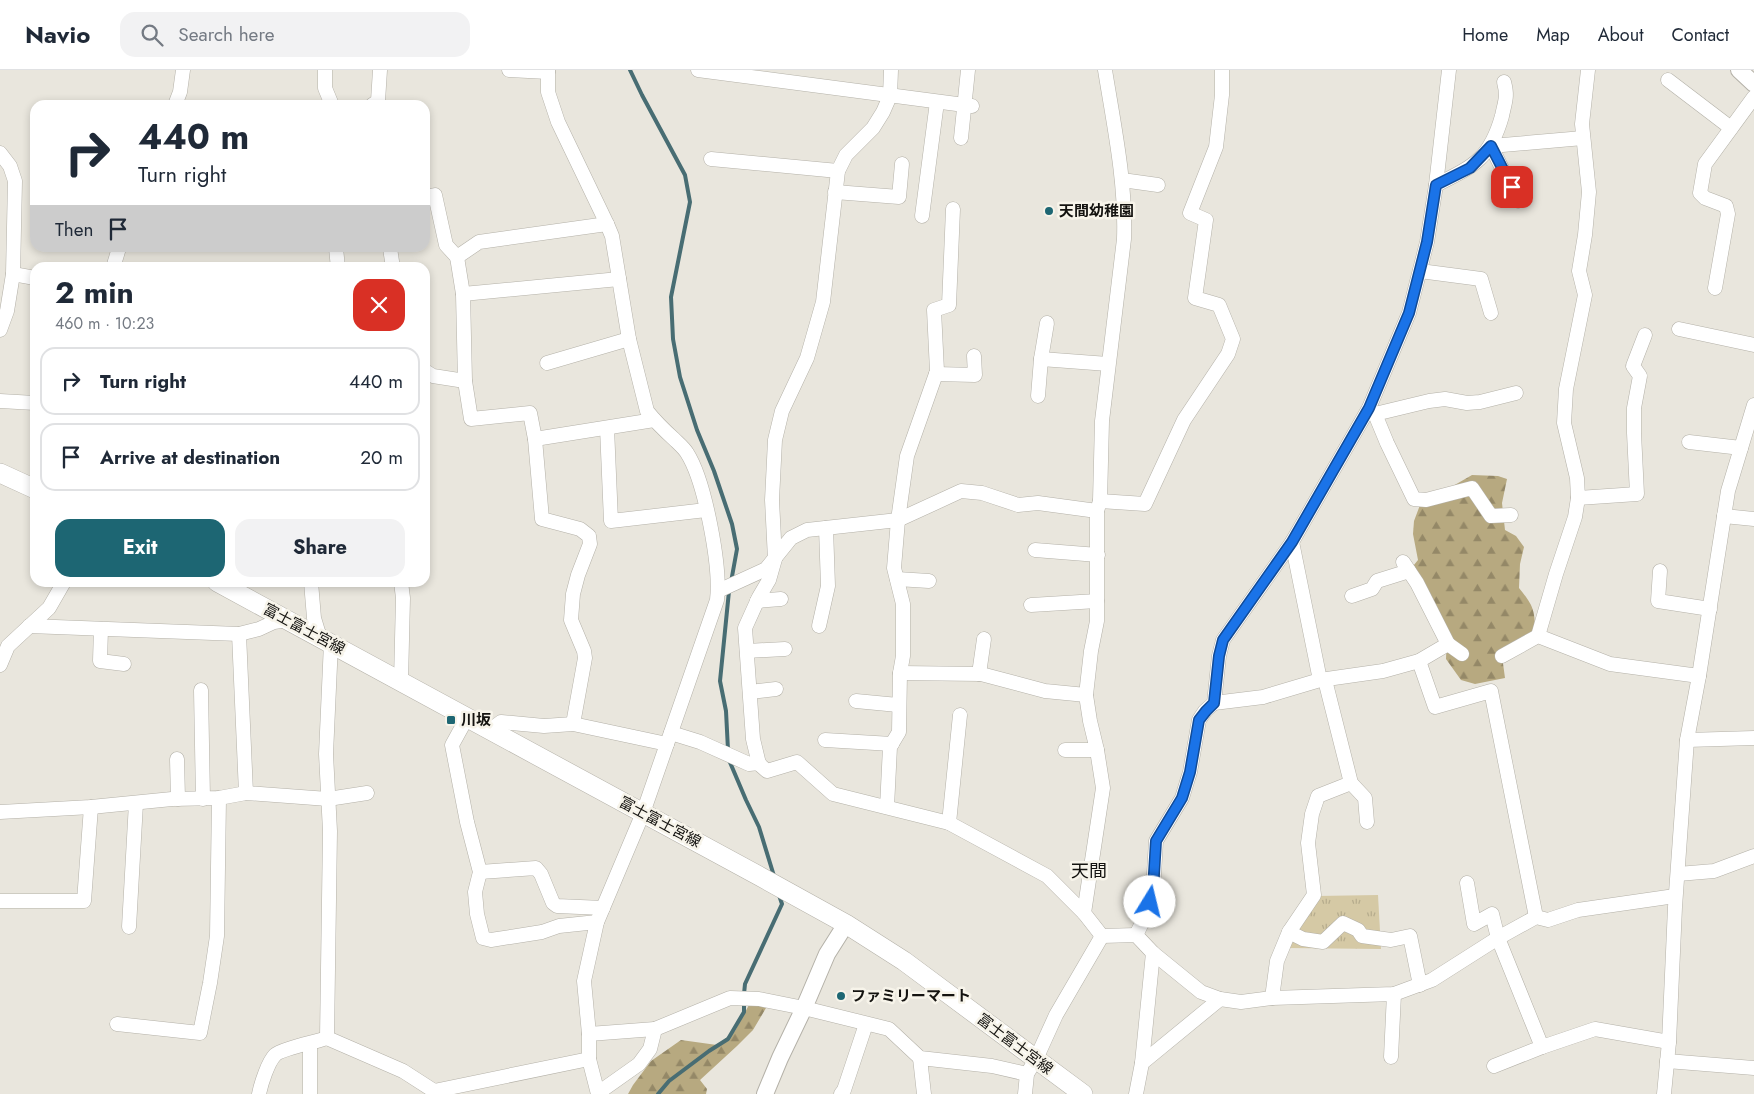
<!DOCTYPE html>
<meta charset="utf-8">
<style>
:root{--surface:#fff;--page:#f2f2f3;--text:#1f2937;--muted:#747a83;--line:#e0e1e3;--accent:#1d6673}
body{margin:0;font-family:Jost,"Noto Sans JP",sans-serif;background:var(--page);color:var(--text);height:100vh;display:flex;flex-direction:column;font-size:19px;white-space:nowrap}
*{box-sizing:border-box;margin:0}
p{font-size:16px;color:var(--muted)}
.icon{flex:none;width:28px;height:28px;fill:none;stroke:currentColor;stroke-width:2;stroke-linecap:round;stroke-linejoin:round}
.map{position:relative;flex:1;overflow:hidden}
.details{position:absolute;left:30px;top:192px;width:400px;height:325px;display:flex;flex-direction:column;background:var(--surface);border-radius:15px;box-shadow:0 2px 8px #0003}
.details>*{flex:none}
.banner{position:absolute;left:30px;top:30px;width:400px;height:152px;border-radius:15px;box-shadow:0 2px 8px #0003;background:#fff;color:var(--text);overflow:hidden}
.pin{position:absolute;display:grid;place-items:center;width:42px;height:42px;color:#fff;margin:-21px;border-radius:10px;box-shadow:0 2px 8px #0006}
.me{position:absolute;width:55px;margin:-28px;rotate:9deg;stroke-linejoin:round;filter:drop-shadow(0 0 4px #0008)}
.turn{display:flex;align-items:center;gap:18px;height:105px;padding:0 25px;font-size:22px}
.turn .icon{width:65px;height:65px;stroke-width:2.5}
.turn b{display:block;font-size:35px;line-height:42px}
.then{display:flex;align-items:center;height:48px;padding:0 25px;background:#0003;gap:10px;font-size:19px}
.round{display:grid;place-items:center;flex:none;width:52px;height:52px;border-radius:15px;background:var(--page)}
.headline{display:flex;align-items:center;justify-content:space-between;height:85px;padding:0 25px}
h1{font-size:30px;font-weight:700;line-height:38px}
.action{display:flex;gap:10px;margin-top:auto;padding:10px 25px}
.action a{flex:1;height:58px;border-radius:15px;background:var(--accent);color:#fff;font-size:20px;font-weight:700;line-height:58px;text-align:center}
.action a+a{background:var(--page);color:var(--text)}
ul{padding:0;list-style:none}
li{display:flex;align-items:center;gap:15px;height:68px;margin:0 10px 8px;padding:0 15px;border:2px solid var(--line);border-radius:15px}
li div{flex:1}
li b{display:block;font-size:19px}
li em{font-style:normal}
header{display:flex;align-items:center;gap:30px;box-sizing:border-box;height:70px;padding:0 25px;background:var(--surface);border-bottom:1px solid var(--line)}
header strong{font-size:24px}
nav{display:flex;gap:28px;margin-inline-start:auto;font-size:18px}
.search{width:350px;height:45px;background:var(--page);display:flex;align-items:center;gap:12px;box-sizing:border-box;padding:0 18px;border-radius:15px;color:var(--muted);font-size:19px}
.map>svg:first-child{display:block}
.grass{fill:url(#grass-tufts)}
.forest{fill:url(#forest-firs)}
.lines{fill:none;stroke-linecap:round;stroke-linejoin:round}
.stream{stroke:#486d73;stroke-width:4}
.minor-casing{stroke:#b4b1a8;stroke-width:15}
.tertiary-casing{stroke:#b4b1a8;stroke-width:18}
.secondary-casing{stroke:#b4b1a8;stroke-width:20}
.minor{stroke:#fff;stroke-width:14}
.tertiary{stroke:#fff;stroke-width:16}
.secondary{stroke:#fff;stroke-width:19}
.route-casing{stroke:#114b97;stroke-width:12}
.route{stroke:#1a73e8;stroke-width:9}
.poi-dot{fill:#1d6673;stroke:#f7f4ea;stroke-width:2}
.labels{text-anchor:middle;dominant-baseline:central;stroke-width:5;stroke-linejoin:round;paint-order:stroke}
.poi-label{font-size:15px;font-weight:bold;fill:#141310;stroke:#f7f4ea;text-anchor:start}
.street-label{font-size:15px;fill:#141310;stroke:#f7f4ea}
.quarter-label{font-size:18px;fill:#141310;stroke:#f7f4ea}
</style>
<header>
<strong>Navio</strong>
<div class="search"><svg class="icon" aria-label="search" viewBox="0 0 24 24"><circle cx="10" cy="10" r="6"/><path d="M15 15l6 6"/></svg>Search here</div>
<nav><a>Home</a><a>Map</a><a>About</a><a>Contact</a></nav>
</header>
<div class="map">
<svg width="1754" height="1024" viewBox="0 0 1754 1024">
<defs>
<pattern id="grass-tufts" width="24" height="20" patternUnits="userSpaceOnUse" patternTransform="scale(1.25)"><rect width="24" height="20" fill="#d5c9a5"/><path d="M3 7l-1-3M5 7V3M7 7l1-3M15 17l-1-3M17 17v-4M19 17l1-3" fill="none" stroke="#b6ac8d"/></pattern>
<pattern id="forest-firs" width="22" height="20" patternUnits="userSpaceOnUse" patternTransform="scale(1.25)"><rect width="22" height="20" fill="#b7a980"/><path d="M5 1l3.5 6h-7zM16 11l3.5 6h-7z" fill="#948867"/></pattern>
</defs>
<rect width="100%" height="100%" fill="#e9e6dd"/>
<polygon class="grass" points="1378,825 1381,879 1287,878 1317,826"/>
<g class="forest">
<path d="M1472 405 1498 406 1507 409 1502 433 1505 460 1516 466 1524 477 1520 494 1519 518C1533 535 1535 540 1535 561L1502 586 1505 608 1475 614 1461 610 1446 589 1447 564 1409 501 1418 490 1413 464 1414 451 1420 435Z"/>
<polygon points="750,933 766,938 753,960 737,976 700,1010 707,1019 706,1024 628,1024 633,1015 651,991 681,970 717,975 735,961"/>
</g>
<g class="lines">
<g class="stream">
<polyline points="630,0 642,25 685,105 690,132 671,227 673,269 680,307 697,360 714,401 732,454 737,479 731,512"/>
<polyline points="728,680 726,641 720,611 729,521"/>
<polyline points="729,690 746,730 759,757 774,806"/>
<polyline points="744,924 745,914 782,834 779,825"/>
<polyline points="658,1024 669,1011 709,981 728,969 744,942 744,931"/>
</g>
<g class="minor-casing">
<g id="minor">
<polyline points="325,0 325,18 332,35"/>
<polyline points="509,0 548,2"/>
<path d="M548 0V22L558 52 607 154 612 166 629 269 647 341C655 351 664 360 674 369 678 373 684 378 687 383 705 411 721 497 717 530L643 743 597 852 584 911 589 964V989L598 1024"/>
<polyline points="698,0 972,36"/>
<polyline points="891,0 890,26 883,42 873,58 846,85 838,101 823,232 807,288 782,341 775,370 772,430 775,489 769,510 759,527 745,558 753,669 759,694 767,701 797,692 833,724 949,753 1047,806 1084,843"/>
<polyline points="1668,10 1731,58"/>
<polyline points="175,35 180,22 183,0"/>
<polyline points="372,35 378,31 380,0"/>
<polyline points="961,68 968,0"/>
<polyline points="0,83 10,96 15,111 13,204 7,241 0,260"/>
<polyline points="711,89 838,101"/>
<polyline points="1122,110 1158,115"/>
<path d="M1436 115C1474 96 1490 89 1502 46 1505 31 1508 27 1504 12"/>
<polyline points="835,122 899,127 902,94"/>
<polyline points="425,127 435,125 446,175 457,187 479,172 607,154"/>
<polyline points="1518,131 1491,76 1583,68"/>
<polyline points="922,146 937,32"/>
<polyline points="336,178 338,198"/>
<polyline points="390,178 393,198"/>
<polyline points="457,187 463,224 465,311 471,349 530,343 535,369 654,350"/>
<polyline points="113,198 119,178"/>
<polyline points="1420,201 1481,209 1491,243"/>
<polyline points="13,204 35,208"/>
<polyline points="1715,218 1728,144 1726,136 1705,128 1700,123 1705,94 1754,27"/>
<polyline points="463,224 619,209"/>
<polyline points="1679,259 1754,275"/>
<polyline points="1041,289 1108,294"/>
<polyline points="547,293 629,269"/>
<polyline points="425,301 433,306 465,311"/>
<polyline points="936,304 975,305 974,286"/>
<polyline points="1038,326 1041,289 1047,253"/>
<polyline points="0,331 35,333"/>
<polyline points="1369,338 1375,344 1387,373 1414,429 1426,430 1472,418 1491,446 1511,445"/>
<polyline points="1375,344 1429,331 1445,329 1467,333 1480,332 1516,323"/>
<polyline points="607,358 611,451 706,440"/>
<polyline points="535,369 542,449 580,459 589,466 590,474 578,505 573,524 571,550 584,581 585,588 573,654"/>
<polyline points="1689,372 1741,378"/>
<polyline points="1578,428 1637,424 1634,363 1634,338 1640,306 1633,296 1645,265"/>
<polyline points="1100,431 1145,434 1184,350 1228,284 1233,269 1219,235 1195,228 1206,150 1190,143 1216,77 1222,25 1222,0"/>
<polyline points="1724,446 1754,449"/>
<polyline points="1292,472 1320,610"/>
<polyline points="1035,480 1098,485"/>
<polyline points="1403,492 1417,513 1448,574"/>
<polyline points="1660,501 1658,531 1710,539"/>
<polyline points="897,509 929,511"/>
<polyline points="311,512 314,548 320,568"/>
<polyline points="401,512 403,528 401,611"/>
<polyline points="718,521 766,499 791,468 807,460 898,450 961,421 982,423 1018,435 1038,433 1097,441"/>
<polyline points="1352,526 1372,519 1377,511 1409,501"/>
<polyline points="757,531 781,529"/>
<polyline points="1031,535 1097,531"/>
<polyline points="29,556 239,564 259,559 274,552 287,550"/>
<polyline points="819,556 828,516 826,458"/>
<polyline points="101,559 100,591 124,594"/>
<polyline points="239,564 246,723"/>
<polyline points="1538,566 1556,504 1575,447 1578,428 1577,408 1564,353 1566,319 1585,225 1579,201 1585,165 1589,122 1582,54 1588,0"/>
<polyline points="747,581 785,579"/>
<polyline points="1502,586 1538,566 1610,594 1699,606"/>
<polyline points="1419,591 1435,637 1491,621 1536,847"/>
<polyline points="0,595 8,576 49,538 64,512"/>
<polyline points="900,603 981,604 1045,621 1086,625"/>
<polyline points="979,604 984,569"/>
<polyline points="1325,610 1351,713 1365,728 1367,752"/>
<polyline points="201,620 203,729"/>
<polyline points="750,622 776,619"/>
<polyline points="856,631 898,635"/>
<polyline points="1214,633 1263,627 1320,610 1383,601 1419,591 1448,574 1462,584"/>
<polyline points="465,647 463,655 452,675 467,752 480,802 475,822 477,844 483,868 491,870 542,862 559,856 597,852"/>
<polyline points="490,660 501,652 544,656 573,654 667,674"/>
<polyline points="671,663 700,672 749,694 759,693"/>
<polyline points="825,670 892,674"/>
<polyline points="1687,670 1754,668"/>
<polyline points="1065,680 1097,680"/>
<polyline points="177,689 178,729"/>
<polyline points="887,737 890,677 899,662 900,603 903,586 903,534 894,498 898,450 907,386 937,301 934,240 949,235 953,139"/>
<polyline points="0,742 91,737 172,729 219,728 246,723 328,729 367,723"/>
<polyline points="949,753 960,645"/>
<polyline points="480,802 536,798 541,804 553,833 557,836 603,838"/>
<polyline points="1678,804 1714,801 1754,786"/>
<polyline points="1467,813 1474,854 1492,844 1498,868 1542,977 1494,996"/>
<polyline points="0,831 84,831 91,737"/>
<polyline points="129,857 136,733"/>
<polyline points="1289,862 1303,869 1323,872 1343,853 1358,860 1362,866 1391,870 1410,866 1420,915"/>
<polyline points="1136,865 1147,843 1153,820 1156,771 1182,728 1190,702 1199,650 1205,641 1214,633 1219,586 1223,570 1292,472 1369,338 1409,243 1427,172 1436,115 1449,0"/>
<path d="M1102 866 1084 843 1103 718 1097 680 1090 651 1086 625 1091 581 1097 551V441L1100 431 1102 351 1124 169C1126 112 1114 56 1105 0"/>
<polyline points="1102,866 1136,865 1153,883 1201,922 1220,929 1241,932 1272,928 1394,924 1432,910 1498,868 1536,847 1548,850 1578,840 1675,826"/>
<polyline points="1272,928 1277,891 1289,862 1314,825 1308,773 1312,744 1318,726 1351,713"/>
<polyline points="117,954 200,963 210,913 217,866 219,728"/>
<polyline points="589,964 655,959"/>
<polyline points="327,968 403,1001 434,1021 434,1024"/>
<polyline points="1542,977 1595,959 1669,972"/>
<polyline points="1391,987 1394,924"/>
<polyline points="920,988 924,1024"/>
<polyline points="1667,991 1754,998"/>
<polyline points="1142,993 1153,883"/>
<polyline points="434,1021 589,989"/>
<polyline points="598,1023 639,994 650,979 655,959 730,928 759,929 804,938 889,959 920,988 992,996 1027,1004"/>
<path d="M259 1024C261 1014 268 992 275 985 281 979 316 972 327 968L330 761 326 684 331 573"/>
<polyline points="310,1024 310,974"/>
<polyline points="841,1024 844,1020 866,954"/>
<polyline points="1025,1024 1027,1004 1036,989 1056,945 1102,866"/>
<polyline points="1136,1024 1142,993 1220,929"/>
<polyline points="1664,1024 1669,972 1675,837 1687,670 1699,606 1728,421 1754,335"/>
</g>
</g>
<g class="tertiary-casing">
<g id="tertiary">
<polyline points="1739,0 1754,14"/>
<polyline points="765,1024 780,988 804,938 827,884 846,854"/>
</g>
</g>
<g class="secondary-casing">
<g id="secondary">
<polyline points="0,403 35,419"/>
<polyline points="217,512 761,807 846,854 904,891 1083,1024"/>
</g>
</g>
<use href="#minor" class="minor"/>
<use href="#tertiary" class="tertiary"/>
<use href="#secondary" class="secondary"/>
</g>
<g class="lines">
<g class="route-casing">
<polyline id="route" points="1150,832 1153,820 1156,771 1182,728 1190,702 1199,650 1206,641 1214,633 1219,586 1223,570 1292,472 1369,338 1409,243 1427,172 1436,115 1470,98 1491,76 1512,117"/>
</g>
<use href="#route" class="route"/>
</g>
<g class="poi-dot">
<circle cx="1049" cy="141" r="5"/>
<rect x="446" y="645" width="10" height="10" rx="2.5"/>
<circle cx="841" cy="926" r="5"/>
</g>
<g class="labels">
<g class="poi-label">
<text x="1059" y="141">天間幼稚園</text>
<text x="461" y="650">川坂</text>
<text x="851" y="926">ファミリーマート</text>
</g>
<g class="street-label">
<text transform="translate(304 559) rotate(28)">富士富士宮線</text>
<text transform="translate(660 752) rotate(28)">富士富士宮線</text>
<text transform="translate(1015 974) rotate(37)">富士富士宮線</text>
</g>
<g class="quarter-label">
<text x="1089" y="801">天間</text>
</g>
</g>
</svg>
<div class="pin" style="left:1512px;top:117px;background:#d93025"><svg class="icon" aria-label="arrive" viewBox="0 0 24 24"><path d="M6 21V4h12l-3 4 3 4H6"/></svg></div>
<svg class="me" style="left:1150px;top:832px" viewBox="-20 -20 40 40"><circle r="19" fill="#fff"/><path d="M0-13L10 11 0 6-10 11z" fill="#1a73e8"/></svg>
<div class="banner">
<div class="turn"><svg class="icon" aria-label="right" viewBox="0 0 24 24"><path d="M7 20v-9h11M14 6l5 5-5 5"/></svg><div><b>440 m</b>Turn right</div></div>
<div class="then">Then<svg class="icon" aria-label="arrive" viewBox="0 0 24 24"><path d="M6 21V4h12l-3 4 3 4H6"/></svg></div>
</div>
<section class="details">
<div class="headline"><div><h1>2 min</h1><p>460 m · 10:23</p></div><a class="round" style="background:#d93025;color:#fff"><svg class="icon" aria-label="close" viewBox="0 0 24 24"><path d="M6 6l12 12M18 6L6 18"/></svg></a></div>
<ul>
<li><svg class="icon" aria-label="right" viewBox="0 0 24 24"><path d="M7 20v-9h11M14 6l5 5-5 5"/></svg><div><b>Turn right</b></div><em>440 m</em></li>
<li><svg class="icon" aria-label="arrive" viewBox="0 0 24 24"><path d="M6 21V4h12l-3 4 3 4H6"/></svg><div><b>Arrive at destination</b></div><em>20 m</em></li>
</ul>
<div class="action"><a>Exit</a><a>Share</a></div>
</section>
</div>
